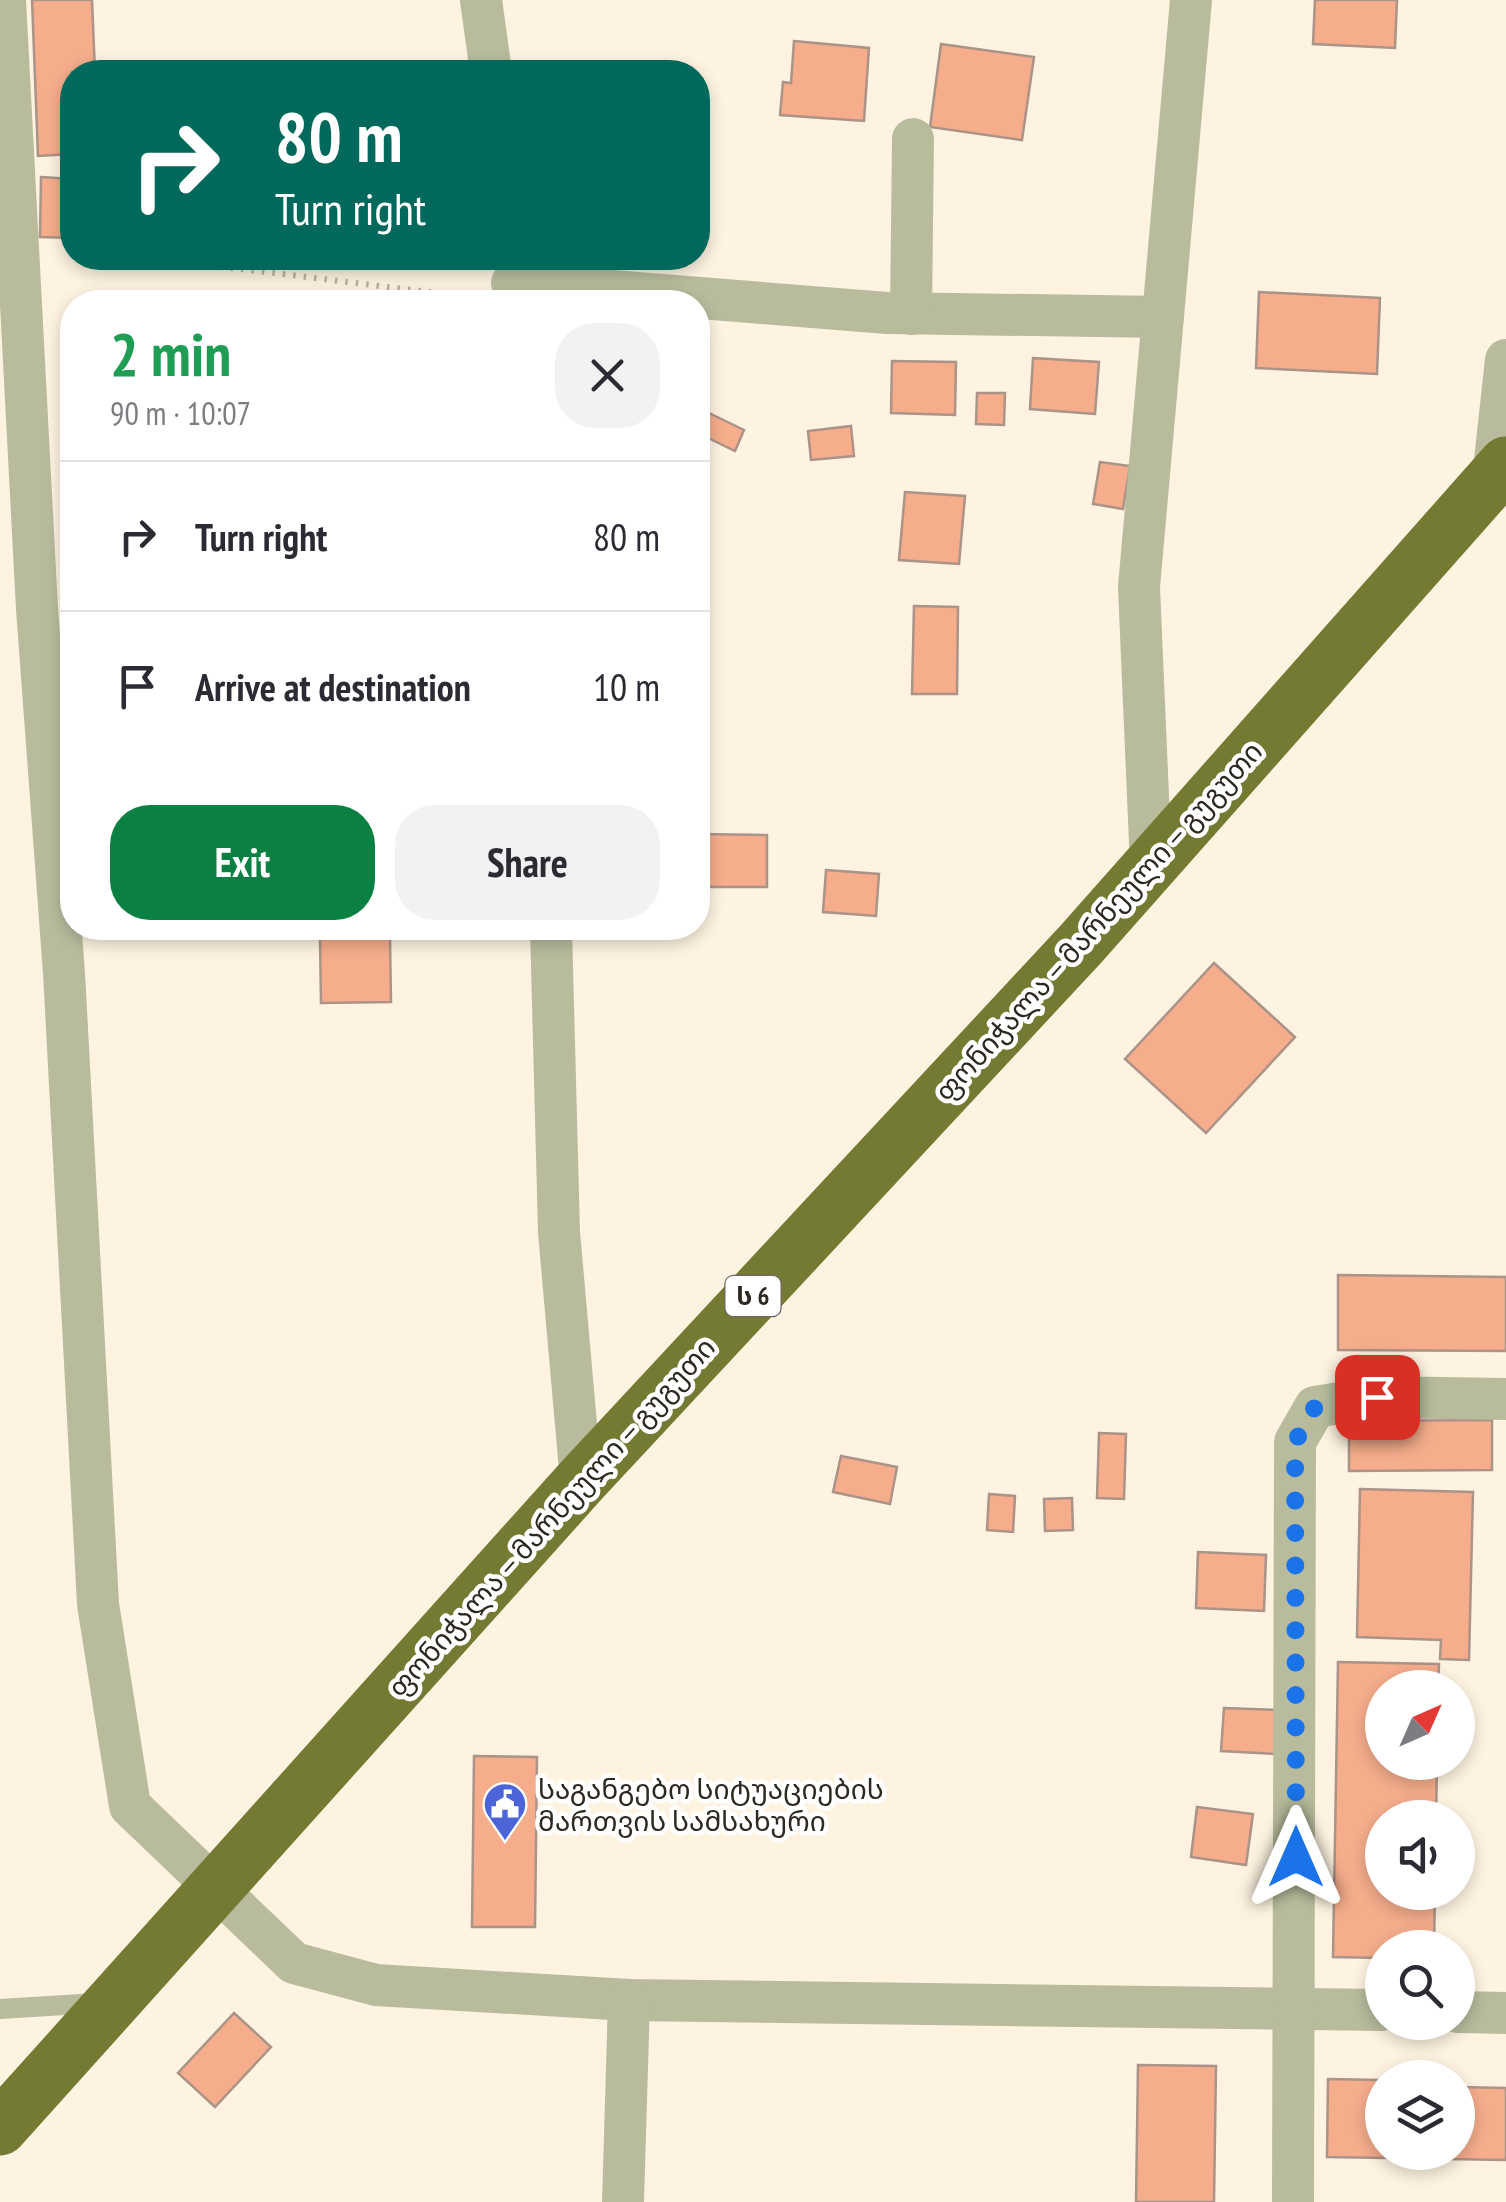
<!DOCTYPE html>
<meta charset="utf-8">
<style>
:root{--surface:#fff;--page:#f2f2f3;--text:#2b2b33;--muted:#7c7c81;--line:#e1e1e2;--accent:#0b8043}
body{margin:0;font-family:"PT Sans Narrow","Noto Sans Georgian",sans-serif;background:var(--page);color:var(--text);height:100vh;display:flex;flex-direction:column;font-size:38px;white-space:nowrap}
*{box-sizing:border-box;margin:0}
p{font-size:32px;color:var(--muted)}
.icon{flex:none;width:55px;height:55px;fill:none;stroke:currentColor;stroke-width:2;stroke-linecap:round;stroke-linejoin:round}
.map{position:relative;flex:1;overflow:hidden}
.panel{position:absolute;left:60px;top:290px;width:650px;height:650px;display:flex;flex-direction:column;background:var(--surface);border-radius:40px;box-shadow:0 5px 15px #0003}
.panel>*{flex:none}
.banner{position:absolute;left:60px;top:60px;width:650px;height:210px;border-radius:40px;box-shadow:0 5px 15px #0003;background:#00695c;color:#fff;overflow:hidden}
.needle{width:65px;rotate:45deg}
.controls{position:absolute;left:1365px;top:1670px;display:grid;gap:20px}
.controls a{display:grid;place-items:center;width:110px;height:110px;border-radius:50%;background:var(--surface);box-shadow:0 5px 15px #0003;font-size:50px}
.pin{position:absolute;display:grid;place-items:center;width:85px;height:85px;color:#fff;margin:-42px;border-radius:20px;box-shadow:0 5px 15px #0006}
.me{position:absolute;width:110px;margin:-55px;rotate:0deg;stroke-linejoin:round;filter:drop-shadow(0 0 8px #0008)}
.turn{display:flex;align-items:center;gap:35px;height:210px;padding:0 50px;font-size:45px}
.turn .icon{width:130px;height:130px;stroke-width:2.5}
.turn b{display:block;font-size:70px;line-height:85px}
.round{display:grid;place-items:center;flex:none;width:105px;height:105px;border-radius:40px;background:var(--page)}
.overview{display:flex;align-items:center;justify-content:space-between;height:170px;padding:0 50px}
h1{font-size:60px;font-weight:700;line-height:75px;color:#1e9e55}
.cta{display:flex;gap:20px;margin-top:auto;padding:20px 50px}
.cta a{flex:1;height:115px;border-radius:40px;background:var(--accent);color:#fff;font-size:40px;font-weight:700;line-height:115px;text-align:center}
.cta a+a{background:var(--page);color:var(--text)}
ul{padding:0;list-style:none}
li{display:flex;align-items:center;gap:30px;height:150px;padding:0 50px;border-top:2px solid var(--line)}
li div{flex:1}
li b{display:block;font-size:38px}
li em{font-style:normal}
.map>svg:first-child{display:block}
.building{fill:#f5ad8c;stroke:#ab9388;stroke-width:2.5}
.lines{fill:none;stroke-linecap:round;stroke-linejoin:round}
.path{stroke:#bab1a2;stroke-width:6;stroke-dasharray:2.5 8;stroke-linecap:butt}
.lane{stroke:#b8bc9d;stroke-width:20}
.street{stroke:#b8bc9d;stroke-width:42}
.highway{stroke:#757a32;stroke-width:55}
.route{stroke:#1a73e8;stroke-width:18;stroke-dasharray:0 32.4}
.labels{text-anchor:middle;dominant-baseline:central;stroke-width:9;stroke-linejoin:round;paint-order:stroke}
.shield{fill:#fff;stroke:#6c6863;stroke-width:2.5}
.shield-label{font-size:25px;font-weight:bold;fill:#2d2820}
.street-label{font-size:28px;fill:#2d2820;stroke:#fff}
.poi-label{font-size:28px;fill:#2d2820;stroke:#fff;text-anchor:start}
</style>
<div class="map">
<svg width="1506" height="2202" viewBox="0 0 1506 2202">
<rect width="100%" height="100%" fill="#fef3e1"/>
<g class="building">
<polygon points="32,0 92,0 95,72 72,72 72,154 38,156"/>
<polygon points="1315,0 1397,0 1395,48 1313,44"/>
<polygon points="794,41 869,48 864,121 780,115 783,82 791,83"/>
<polygon points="941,44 1034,57 1022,140 930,127"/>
<polygon points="41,177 72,179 72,238 40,237"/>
<polygon points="1259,292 1380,298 1377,374 1256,368"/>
<polygon points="1033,358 1099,362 1095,414 1030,409"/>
<polygon points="892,361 956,362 955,415 891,413"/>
<polygon points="977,393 1005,393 1004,425 976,424"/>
<polygon points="707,412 744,430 735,451 698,433"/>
<polygon points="851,426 854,456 811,460 808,431"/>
<polygon points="1100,462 1130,466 1123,509 1093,504"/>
<polygon points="905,492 965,496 959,564 899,560"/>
<polygon points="914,606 958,607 957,694 912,694"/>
<polygon points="700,834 767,835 767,887 700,887"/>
<polygon points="826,870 879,874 876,916 823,912"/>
<polygon points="390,938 391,1002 321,1003 320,939"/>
<polygon points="1214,963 1295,1037 1206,1133 1125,1059"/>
<polygon points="1338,1275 1506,1277 1506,1351 1338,1350"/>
<polygon points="1492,1420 1492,1470 1349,1471 1349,1421"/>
<polygon points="1099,1433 1126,1434 1124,1499 1097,1498"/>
<polygon points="841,1456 897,1467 890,1504 833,1492"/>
<polygon points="1360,1489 1473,1492 1469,1660 1440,1659 1441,1640 1357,1637"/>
<polygon points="989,1494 1015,1496 1013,1532 987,1530"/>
<polygon points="1072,1498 1073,1530 1045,1531 1044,1499"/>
<polygon points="1198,1552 1266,1555 1264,1611 1196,1608"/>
<polygon points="1338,1662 1439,1664 1438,1688 1382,1688 1382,1762 1437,1762 1436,1818 1382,1818 1382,1892 1435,1892 1434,1948 1382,1948 1382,1958 1333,1957"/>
<polygon points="1224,1708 1277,1710 1275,1754 1221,1751"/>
<polygon points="474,1756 537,1757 535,1927 472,1927"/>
<polygon points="1197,1807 1253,1814 1246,1865 1191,1857"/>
<polygon points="234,2013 271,2047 215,2107 178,2073"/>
<polygon points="1138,2065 1216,2066 1214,2202 1136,2202"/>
<polygon points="1328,2079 1380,2080 1382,2152 1458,2152 1458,2087 1506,2088 1506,2160 1327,2157"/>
</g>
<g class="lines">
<polyline class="path" points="105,258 242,269 477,298"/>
<polyline class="lane" points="0,2009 97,2003"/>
<g class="street">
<polyline points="5,0 37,609 64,973 98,1604 130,1806 294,1963 376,1985 629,2000 1382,2010"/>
<polyline points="481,0 491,72"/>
<polyline points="512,283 887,313 1163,317"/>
<polyline points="911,314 913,139"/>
<polyline points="1493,478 1506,360"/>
<polyline points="1151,866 1139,587 1191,0"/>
<polyline points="551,928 559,1232 581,1481"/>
<polyline points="1458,2012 1506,2013"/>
<polyline points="623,2202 629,2000"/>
<polyline points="1293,2202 1295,1442 1315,1407 1377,1397 1506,1399"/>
</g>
<polyline class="highway" points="0,2128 581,1481 1081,944 1506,464"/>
</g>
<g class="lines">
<polyline class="route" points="1296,1857 1295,1442 1315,1407 1377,1397"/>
</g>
<defs>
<g id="civic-pin" transform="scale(2.25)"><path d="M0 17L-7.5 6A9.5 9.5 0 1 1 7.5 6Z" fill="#4b65d9" stroke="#fff"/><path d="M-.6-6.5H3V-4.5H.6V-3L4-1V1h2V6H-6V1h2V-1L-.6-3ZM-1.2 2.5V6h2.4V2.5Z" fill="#fff"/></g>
</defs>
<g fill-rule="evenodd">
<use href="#civic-pin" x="505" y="1804"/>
</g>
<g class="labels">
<rect class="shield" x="725.5" y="1276" width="55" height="40" rx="8"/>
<g class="shield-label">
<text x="753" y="1296">ს 6</text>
</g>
<g class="street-label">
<text transform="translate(1098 921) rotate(-48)">ფონიჭალა — მარნეული — გუგუთი</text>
<text transform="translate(551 1517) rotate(-48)">ფონიჭალა — მარნეული — გუგუთი</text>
</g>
<g class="poi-label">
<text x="538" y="1788">საგანგებო სიტუაციების<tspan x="538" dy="32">მართვის სამსახური</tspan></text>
</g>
</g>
</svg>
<div class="controls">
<a><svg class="needle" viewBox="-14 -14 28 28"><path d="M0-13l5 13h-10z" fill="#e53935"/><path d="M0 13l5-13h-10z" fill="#7c7c81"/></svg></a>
<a><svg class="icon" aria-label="sound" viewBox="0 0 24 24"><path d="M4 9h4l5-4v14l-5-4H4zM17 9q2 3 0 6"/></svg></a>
<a><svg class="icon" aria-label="search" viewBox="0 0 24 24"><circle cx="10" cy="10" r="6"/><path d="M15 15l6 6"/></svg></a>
<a><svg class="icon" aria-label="layers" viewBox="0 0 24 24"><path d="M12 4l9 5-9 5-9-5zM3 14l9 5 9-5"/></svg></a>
</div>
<div class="pin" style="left:1377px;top:1397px;background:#d93025"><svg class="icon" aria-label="arrive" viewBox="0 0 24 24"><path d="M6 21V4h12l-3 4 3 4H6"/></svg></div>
<svg class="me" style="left:1296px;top:1857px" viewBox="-20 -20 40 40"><path d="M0-17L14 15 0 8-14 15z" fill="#1a73e8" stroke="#fff" stroke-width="4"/></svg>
<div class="banner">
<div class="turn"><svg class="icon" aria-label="right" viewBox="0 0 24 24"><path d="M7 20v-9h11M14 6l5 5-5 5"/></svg><div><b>80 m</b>Turn right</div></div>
</div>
<section class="panel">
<div class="overview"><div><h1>2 min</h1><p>90 m · 10:07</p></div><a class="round"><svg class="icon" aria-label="close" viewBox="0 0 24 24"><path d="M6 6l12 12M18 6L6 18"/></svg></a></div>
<ul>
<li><svg class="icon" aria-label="right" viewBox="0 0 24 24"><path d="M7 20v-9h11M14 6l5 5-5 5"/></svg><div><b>Turn right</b></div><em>80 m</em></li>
<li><svg class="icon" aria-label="arrive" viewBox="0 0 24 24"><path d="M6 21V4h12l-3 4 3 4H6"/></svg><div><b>Arrive at destination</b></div><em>10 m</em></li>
</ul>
<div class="cta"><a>Exit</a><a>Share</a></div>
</section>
</div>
